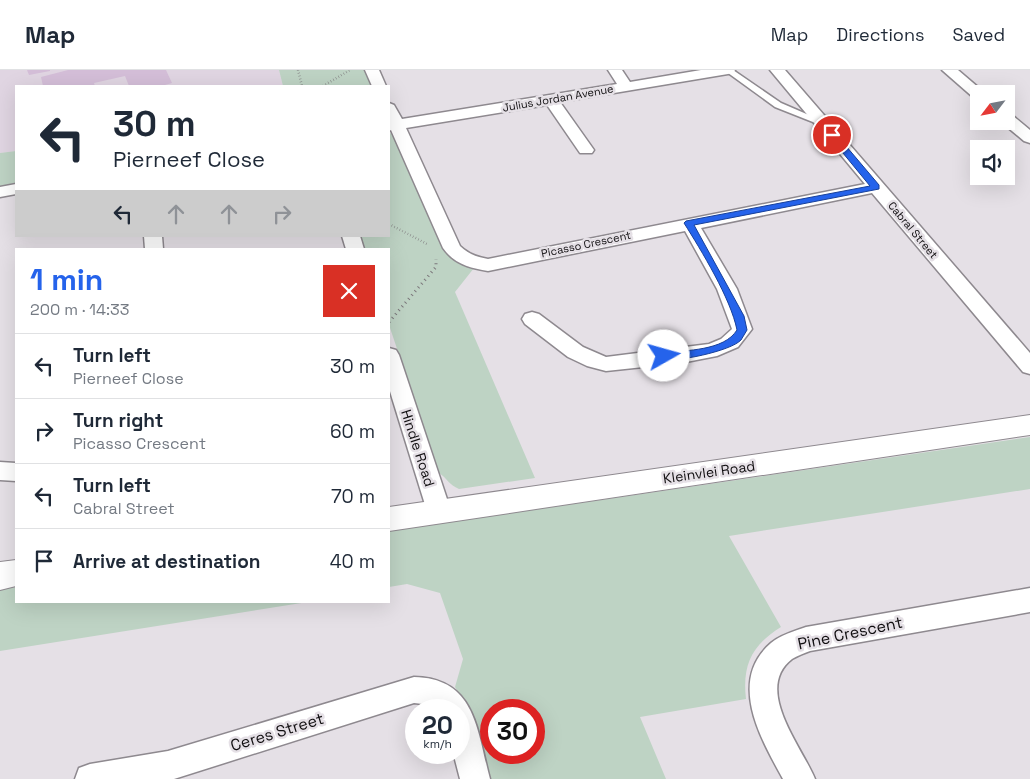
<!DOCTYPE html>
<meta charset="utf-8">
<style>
:root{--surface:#fff;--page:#f6f6f7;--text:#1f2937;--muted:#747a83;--line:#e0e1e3;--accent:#2563eb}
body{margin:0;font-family:"Space Grotesk",sans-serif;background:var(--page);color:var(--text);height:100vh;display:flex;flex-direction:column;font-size:19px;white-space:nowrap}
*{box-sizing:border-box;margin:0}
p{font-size:16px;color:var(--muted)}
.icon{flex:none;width:28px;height:28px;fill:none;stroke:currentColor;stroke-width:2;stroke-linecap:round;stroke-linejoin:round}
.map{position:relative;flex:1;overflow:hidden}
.sheet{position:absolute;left:15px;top:178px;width:375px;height:355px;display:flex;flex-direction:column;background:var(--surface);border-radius:0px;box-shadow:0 5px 20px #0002}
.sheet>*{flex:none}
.hud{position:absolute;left:15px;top:15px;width:375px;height:152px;border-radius:0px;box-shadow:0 5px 20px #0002;background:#fff;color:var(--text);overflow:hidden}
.needle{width:32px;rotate:238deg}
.fabs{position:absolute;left:970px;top:15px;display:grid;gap:10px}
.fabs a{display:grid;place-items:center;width:45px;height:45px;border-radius:0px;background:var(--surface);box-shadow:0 5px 20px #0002;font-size:25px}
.speed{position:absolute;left:405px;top:629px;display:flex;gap:10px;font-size:25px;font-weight:700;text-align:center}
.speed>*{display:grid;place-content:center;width:65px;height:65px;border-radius:50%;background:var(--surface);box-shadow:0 5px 20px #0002;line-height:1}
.speed small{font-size:12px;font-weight:400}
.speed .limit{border:8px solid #d22;background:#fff;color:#111}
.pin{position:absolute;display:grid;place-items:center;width:42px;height:42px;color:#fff;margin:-21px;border:2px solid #fff;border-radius:50%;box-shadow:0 1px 5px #0007}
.me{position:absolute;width:55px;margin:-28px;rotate:83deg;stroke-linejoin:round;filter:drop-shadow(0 0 4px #0008)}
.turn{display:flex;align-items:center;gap:18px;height:105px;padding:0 15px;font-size:22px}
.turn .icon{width:65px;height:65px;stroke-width:2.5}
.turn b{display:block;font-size:35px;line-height:42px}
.lanes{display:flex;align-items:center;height:48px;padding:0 15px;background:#0003;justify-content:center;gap:25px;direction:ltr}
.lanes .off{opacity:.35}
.round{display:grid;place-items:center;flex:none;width:52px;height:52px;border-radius:0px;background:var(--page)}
.head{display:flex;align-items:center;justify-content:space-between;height:85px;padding:0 15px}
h1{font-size:30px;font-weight:700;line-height:38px;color:var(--accent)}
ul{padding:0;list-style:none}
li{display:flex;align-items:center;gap:15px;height:65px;padding:0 15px;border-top:1px solid var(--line)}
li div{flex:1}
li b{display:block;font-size:19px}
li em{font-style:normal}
header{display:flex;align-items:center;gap:30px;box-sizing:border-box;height:70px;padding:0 25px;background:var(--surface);border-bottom:1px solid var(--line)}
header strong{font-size:24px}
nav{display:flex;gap:28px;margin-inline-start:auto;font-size:18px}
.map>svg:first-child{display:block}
.built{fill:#e0d5e2}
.green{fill:#bed3c4;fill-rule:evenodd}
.building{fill:#d4bed8}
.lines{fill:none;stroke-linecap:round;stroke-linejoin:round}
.lane-casing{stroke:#8e898f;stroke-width:3}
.street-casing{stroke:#8e898f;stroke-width:3}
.secondary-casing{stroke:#8e898f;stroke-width:2}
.path-far1{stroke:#7b777b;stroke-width:2.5;stroke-dasharray:0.5 2.5;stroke-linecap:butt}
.path{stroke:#7b777b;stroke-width:3;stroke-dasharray:1 4;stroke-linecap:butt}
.lane{fill:#fff;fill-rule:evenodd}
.street{fill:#fff;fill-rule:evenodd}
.secondary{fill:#fff;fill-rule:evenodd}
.route{fill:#2563eb;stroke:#184099}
.labels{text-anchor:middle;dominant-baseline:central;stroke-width:5;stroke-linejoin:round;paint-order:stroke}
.far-street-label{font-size:11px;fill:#100e10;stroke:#e5e0e6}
.street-label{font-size:14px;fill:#100e10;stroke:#e5e0e6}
.near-street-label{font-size:16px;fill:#100e10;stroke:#e5e0e6}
</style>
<header>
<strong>Map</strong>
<nav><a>Map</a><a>Directions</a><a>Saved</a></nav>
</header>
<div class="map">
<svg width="1030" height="709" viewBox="0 0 1030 709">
<rect width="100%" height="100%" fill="#e5e0e6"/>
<polygon class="built" points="0,0 279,0 283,16 16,16 16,81 0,83"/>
<g class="green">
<polygon points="279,0 365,0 372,16 283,16"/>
<path d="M389 62 394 66 444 181 456 192 474 198 455 222 535 408 459 419C449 415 447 408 439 403L389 255V179H363L359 166H389Z"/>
<polygon points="16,81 16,115 0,118 0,83"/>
<path d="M1030 367V419L729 466 781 557C752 575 742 595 746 629L640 647 666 709H488L462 628 455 617 463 589 440 523 407 514 389 517V461ZM491 640H534V682H491Z"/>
<polygon points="16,517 16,531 314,531 0,581 0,520"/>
</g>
<g class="building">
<polygon points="27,0 50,0 50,1 29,5"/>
<polygon points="68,0 166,0 172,13 165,15 165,16 129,16 125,6 94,13 95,16 43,16 41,7"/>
</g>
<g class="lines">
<g class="lane-casing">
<polygon id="lane" points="724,0 733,0 781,33 825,52 818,54 775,37"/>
</g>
<g class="street-casing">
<g id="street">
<polygon points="365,0 379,0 386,16 372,16"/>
<path d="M608 0H622L630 12 701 0H735L733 3 728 4 560 32 594 80 592 83H580L547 35 406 58 460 176C468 184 477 187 488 189L865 114 770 0H785L1030 283V304L1023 302 872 123 701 158 737 219 752 259 738 277 717 286 681 293 606 301 587 296 568 287 525 254 522 249 525 244 532 242 539 244 583 277 606 287 709 274 721 269 732 259 717 219 685 161 488 201C470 198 454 194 443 178L391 60 389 61V33L394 35 402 49 617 14Z"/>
<polygon points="942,0 958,0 986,24 979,24 979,29 974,28"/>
<polygon points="1006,43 1012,45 1030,60 1030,73 1024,71 1000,51 1006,51"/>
<polygon points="16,114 16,124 0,127 0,117"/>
<polygon points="144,166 162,166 163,179 145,179"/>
<polygon points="342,166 360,166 364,179 346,179"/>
<polygon points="389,278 396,280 399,285 451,441 448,448 439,451 430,448 427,441 389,318"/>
<polygon points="0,392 16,393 16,411 0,410"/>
<path d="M1030 518V542L810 581C804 583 797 586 792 589 753 619 802 677 815 709H783C761 669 727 611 771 573 780 565 795 561 806 557Z"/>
<path d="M414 607C476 608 477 661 490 709H460L453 682H459V640H438L431 635 414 633 174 709H75L79 698 90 694 168 681Z"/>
</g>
</g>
<g class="secondary-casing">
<g id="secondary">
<polygon points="1030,345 1030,365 389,461 389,437"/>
<polygon points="16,490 16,516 0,520 0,492"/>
</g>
</g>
<g class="path-far1">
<polyline points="298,0 302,16"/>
<polyline points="323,16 350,0"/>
<polyline points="389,154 427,174"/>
</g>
<polyline class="path" points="389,252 436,197 436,189"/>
<use href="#lane" class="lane"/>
<use href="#street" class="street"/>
<use href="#secondary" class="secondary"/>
</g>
<path class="route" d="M829 63H835L879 115V119L694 155 744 246 747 260C745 263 743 267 741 270 731 281 675 293 660 289L659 286 664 283C686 280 724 281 737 260 731 229 701 180 684 153L686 151 870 116 829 66Z"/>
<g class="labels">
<g class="far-street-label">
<text transform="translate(558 28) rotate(-10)">Julius Jordan Avenue</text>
<text transform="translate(913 160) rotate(50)">Cabral Street</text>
<text transform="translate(586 174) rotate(-12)">Picasso Crescent</text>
</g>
<g class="street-label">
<text transform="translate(418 378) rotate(72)">Hindle Road</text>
<text transform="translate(709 402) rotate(-8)">Kleinvlei Road</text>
</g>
<g class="near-street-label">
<text transform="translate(850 563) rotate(-12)">Pine Crescent</text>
<text transform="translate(277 662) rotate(-17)">Ceres Street</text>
</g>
</g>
</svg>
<div class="fabs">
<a><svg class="needle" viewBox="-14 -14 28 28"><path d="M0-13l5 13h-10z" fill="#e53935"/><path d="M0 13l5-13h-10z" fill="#747a83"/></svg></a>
<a><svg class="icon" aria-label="sound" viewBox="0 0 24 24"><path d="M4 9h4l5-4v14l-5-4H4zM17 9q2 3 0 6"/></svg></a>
</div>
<div class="speed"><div>20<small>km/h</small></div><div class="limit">30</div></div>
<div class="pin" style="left:832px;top:65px;background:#d93025"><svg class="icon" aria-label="arrive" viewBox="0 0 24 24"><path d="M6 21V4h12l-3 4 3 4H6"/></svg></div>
<svg class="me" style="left:664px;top:286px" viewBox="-20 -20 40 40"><circle r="19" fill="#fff"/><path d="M0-13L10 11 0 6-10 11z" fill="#2563eb"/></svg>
<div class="hud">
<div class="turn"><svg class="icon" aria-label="left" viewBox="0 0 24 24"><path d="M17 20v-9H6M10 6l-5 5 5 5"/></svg><div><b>30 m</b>Pierneef Close</div></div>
<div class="lanes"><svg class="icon" aria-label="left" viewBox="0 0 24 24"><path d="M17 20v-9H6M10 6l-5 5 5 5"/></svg><svg class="icon off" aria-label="ahead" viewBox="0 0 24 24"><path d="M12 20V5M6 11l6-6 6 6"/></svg><svg class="icon off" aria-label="ahead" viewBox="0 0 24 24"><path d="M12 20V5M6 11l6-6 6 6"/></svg><svg class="icon off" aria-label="right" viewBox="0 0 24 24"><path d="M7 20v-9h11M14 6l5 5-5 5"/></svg></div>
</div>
<section class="sheet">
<div class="head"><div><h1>1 min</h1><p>200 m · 14:33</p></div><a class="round" style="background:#d93025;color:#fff"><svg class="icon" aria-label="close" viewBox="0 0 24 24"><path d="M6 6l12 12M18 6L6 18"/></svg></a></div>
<ul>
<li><svg class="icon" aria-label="left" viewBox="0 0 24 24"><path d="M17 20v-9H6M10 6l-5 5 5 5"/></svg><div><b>Turn left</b><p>Pierneef Close</p></div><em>30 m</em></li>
<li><svg class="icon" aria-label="right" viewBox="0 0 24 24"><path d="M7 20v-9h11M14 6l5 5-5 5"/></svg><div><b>Turn right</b><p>Picasso Crescent</p></div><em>60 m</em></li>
<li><svg class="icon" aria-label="left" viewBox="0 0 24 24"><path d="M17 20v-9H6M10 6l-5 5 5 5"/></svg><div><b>Turn left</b><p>Cabral Street</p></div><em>70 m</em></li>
<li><svg class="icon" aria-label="arrive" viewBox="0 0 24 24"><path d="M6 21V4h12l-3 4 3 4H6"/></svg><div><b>Arrive at destination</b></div><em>40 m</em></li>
</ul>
</section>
</div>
